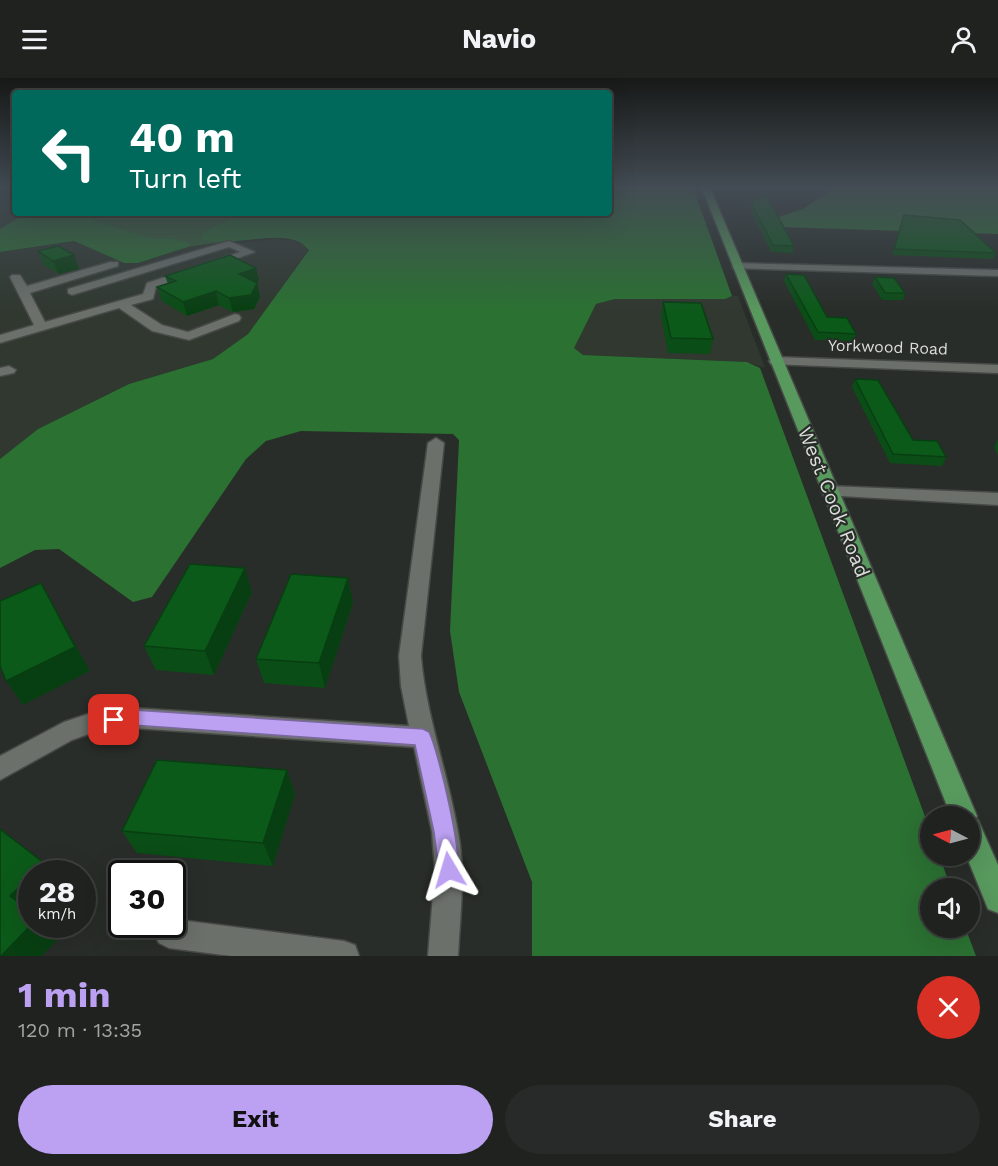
<!DOCTYPE html>
<meta charset="utf-8">
<style>
:root{--surface:#1f221f;--page:#272a28;--text:#f1f3f6;--muted:#a1a4a4;--line:#3c3f3d;--accent:#bca0f2}
body{margin:0;font-family:"Work Sans",sans-serif;background:var(--page);color:var(--text);height:100vh;display:flex;flex-direction:column;font-size:22px;white-space:nowrap}
*{box-sizing:border-box;margin:0}
p{font-size:20px;color:var(--muted)}
.icon{flex:none;width:33px;height:33px;fill:none;stroke:currentColor;stroke-width:2;stroke-linecap:round;stroke-linejoin:round}
.map{position:relative;height:878px;overflow:hidden}
.panel{display:flex;flex-direction:column;background:var(--surface);flex:1}
.panel>*{flex:none}
.top-card{position:absolute;left:12px;top:12px;width:600px;height:126px;border-radius:6px;box-shadow:0 6px 24px #0002,0 0 0 2px var(--line);background:#00695c;color:#fff;overflow:hidden}
.needle{width:39px;rotate:276deg}
.controls{position:absolute;left:920px;top:728px;display:grid;gap:12px}
.controls a{display:grid;place-items:center;width:60px;height:60px;border-radius:50%;background:var(--surface);box-shadow:0 6px 24px #0002,0 0 0 2px var(--line);font-size:30px}
.speed{position:absolute;left:18px;top:782px;display:flex;gap:12px;font-size:30px;font-weight:700;text-align:center}
.speed>*{display:grid;place-content:center;width:78px;height:78px;border-radius:50%;background:var(--surface);box-shadow:0 6px 24px #0002,0 0 0 2px var(--line);line-height:1}
.speed small{font-size:15px;font-weight:400}
.speed .limit{border:3px solid #111;border-radius:9px;background:#fff;color:#111}
.pin{position:absolute;display:grid;place-items:center;width:51px;height:51px;color:#fff;margin:-26px;border-radius:12px;box-shadow:0 3px 9px #0006}
.me{position:absolute;width:66px;margin:-33px;rotate:353deg;stroke-linejoin:round;filter:drop-shadow(0 0 4px #0008)}
.turn{display:flex;align-items:center;gap:21px;height:126px;padding:0 18px;font-size:27px}
.turn .icon{width:78px;height:78px;stroke-width:2.5}
.turn b{display:block;font-size:42px;line-height:51px}
.round{display:grid;place-items:center;flex:none;width:63px;height:63px;border-radius:32px;background:var(--page)}
.headline{display:flex;align-items:center;justify-content:space-between;height:102px;padding:0 18px}
h1{font-size:36px;font-weight:700;line-height:45px;color:var(--accent)}
.action{display:flex;gap:12px;margin-top:auto;padding:12px 18px}
.action a{flex:1;height:69px;border-radius:36px;background:var(--accent);color:#111;font-size:24px;font-weight:700;line-height:69px;text-align:center}
.action a+a{background:var(--page);color:var(--text)}
header{display:flex;justify-content:space-between;align-items:center;height:78px;padding:0 18px;background:var(--surface);font-size:27px;font-weight:700}
.map>svg:first-child{display:block}
.built{fill:#303830}
.green{fill:#346036}
.forest{fill:#2b7132}
.lines{fill:none;stroke-linecap:round;stroke-linejoin:round}
.minor-casing{stroke:#464946;stroke-width:3}
.major-casing{stroke:#464946;stroke-width:3}
.minor{fill:#6b706b;fill-rule:evenodd}
.major{fill:#58995e;fill-rule:evenodd}
.wall{fill:#0a4d16}
.shaded-wall{fill:#083f12}
.building{fill:#0c5a1a;stroke:#083f12;stroke-width:1.5}
.route{fill:#bca0f2;stroke:#7a689d;stroke-width:1.5}
.labels{text-anchor:middle;dominant-baseline:central;stroke-width:4.5;stroke-linejoin:round;paint-order:stroke}
.far-street-label{font-size:16px;fill:#daddda;stroke:#292d29}
.street-label{font-size:20px;fill:#daddda;stroke:#292d29}
</style>
<header><svg class="icon" aria-label="menu" viewBox="0 0 24 24"><path d="M4 6h16M4 12h16M4 18h16"/></svg>Navio<svg class="icon" aria-label="person" viewBox="0 0 24 24"><circle cx="12" cy="8" r="4"/><path d="M4 21q1-7 8-7t8 7"/></svg></header>
<div class="map">
<svg width="998" height="878" viewBox="0 0 998 878">
<rect width="100%" height="100%" fill="#292d29"/>
<g class="built">
<polygon points="0,116 15,119 15,135 26,135 0,151"/>
<polygon points="276,161 298,163 309,171 248,256 213,281 129,306 38,351 0,381 0,174 74,163 123,185 138,185 188,169"/>
<polygon points="732,218 738,218 765,290 747,284 583,277 573,270 596,226 615,221 725,221"/>
</g>
<polygon class="green" points="49,135 352,135 216,165 188,169 88,158"/>
<g class="forest">
<path d="M609 110H693L732 218 725 221H615L596 226 574 270 583 277 747 284 760 290 930 752V777H939L951 810H930V849H965L976 878H532V804L459 614 450 553 459 362 453 356 301 353 266 363 246 381 152 519 133 524 59 471 35 472 0 490V381L38 351 129 306 213 281 248 256 309 172C306 169 301 164 297 163 271 153 232 170 201 161L205 153 247 135H609Z"/>
<polygon points="834,110 998,110 998,156 779,149 769,142 803,131"/>
<polygon points="26,135 96,135 93,143 152,161 173,161 189,165 188,169 138,185 124,185 74,163 0,174 0,151"/>
</g>
<g class="lines">
<g class="minor-casing">
<g id="minor">
<polygon points="229,163 255,174 156,209 153,221 131,227 162,247 188,254 235,236 239,237 241,240 239,243 189,262 152,253 119,230 0,265 0,257 34,247 10,199 12,197 20,197 27,208 110,184 118,184 118,188 30,215 45,244 143,216 147,205 240,174 229,169 72,217 68,215 68,211"/>
<polygon points="737,185 998,192 998,198 733,190 733,186"/>
<polygon points="776,279 998,287 998,295 771,286 769,283"/>
<polygon points="9,288 16,292 14,295 0,298 0,290"/>
<path d="M436 360 444 365 421 578C426 638 448 695 458 754 466 795 460 837 458 878H428L435 792 432 754 414 669 133 650 94 654 72 662 0 702V678L64 644 94 634 133 630 409 648 401 608 399 578 428 365Z"/>
<polygon points="830,408 998,415 998,427 824,417 821,413 824,409"/>
<polygon points="172,841 344,863 355,867 359,878 231,878 169,870 159,865 154,855 158,846 172,846"/>
</g>
</g>
<g class="major-casing">
<polygon id="major" points="702,110 710,110 977,738 976,741 978,742 998,787 998,835 988,831 966,777 969,777 969,738 951,738"/>
</g>
<use href="#minor" class="minor"/>
<use href="#major" class="major"/>
</g>
<g class="wall">
<polygon points="751,125 794,168 792,175 771,174 750,131"/>
<polygon points="904,137 996,175 993,181 892,177"/>
<polygon points="38,173 79,191 59,196 43,186"/>
<polygon points="256,190 259,203 256,205 257,205 260,219 254,231 233,234 219,227 187,238 162,223 157,209 168,206 165,198"/>
<polygon points="786,196 827,239 856,256 854,263 815,262 784,203"/>
<polygon points="875,199 905,215 903,222 882,222 872,206"/>
<polygon points="663,224 713,261 710,276 668,275 661,238"/>
<polygon points="855,301 913,362 946,379 942,388 890,385 852,309"/>
<polygon points="998,361 998,377 994,369"/>
<polygon points="348,500 353,525 325,610 264,605 256,581"/>
<polygon points="252,514 214,597 156,592 144,568"/>
<polygon points="287,692 295,716 273,788 137,775 122,753"/>
</g>
<g class="shaded-wall">
<polygon points="74,177 79,191 59,196 53,183"/>
<polygon points="256,190 259,203 242,210 239,196"/>
<polygon points="257,205 260,219 254,231 233,234 229,220"/>
<polygon points="216,213 219,227 187,238 183,224"/>
<polygon points="245,490 252,514 214,597 205,573"/>
<polygon points="348,500 353,525 325,610 319,585"/>
<polygon points="41,505 90,593 23,627 6,603"/>
<polygon points="287,692 295,716 273,788 263,765"/>
<polygon points="44,785 53,795 34,795"/>
<polygon points="32,797 32,838 10,818"/>
<polygon points="32,846 44,846 59,860 42,878 1,878"/>
</g>
<g class="building">
<polygon points="766,117 794,168 773,167 751,125"/>
<polygon points="904,137 960,142 996,175 894,171"/>
<polygon points="58,168 74,177 53,183 38,173"/>
<polygon points="230,177 256,190 239,196 257,205 251,217 229,220 216,213 183,224 157,209 176,203 165,198"/>
<polygon points="786,196 804,197 827,239 847,240 856,256 818,254"/>
<polygon points="875,199 894,200 905,215 885,215"/>
<polygon points="663,224 701,225 713,261 671,260"/>
<polygon points="855,301 878,302 913,362 937,363 946,379 893,376"/>
<polygon points="190,486 245,490 205,573 144,568"/>
<polygon points="291,496 348,500 319,585 256,581"/>
<polygon points="41,505 75,569 6,603 0,588 0,523"/>
<polygon points="157,682 287,692 263,765 122,753"/>
<polygon points="0,751 44,785 34,795 32,795 32,797 10,818 32,835 32,846 1,878 0,878"/>
</g>
<linearGradient id="sky" x2="0" y2="1"><stop stop-color="#171917"/><stop offset="0.47" stop-color="#434c54"/><stop offset="1" stop-color="#434c54" stop-opacity="0"/></linearGradient>
<rect width="998" height="233" fill="url(#sky)"/>
<path class="route" d="M133 632 423 651 429 654C439 675 464 781 457 800L449 803 442 800 439 792 434 754 415 667 133 647 114 650 107 647 105 642 107 637Z"/>
<g class="labels">
<g class="far-street-label">
<text transform="translate(888 269) rotate(2)">Yorkwood Road</text>
</g>
<g class="street-label">
<text transform="translate(834 424) rotate(68)">West Cook Road</text>
</g>
</g>
</svg>
<div class="controls">
<a><svg class="needle" viewBox="-14 -14 28 28"><path d="M0-13l5 13h-10z" fill="#e53935"/><path d="M0 13l5-13h-10z" fill="#a1a4a4"/></svg></a>
<a><svg class="icon" aria-label="sound" viewBox="0 0 24 24"><path d="M4 9h4l5-4v14l-5-4H4zM17 9q2 3 0 6"/></svg></a>
</div>
<div class="speed"><div>28<small>km/h</small></div><div class="limit">30</div></div>
<div class="pin" style="left:114px;top:642px;background:#d93025"><svg class="icon" aria-label="arrive" viewBox="0 0 24 24"><path d="M6 21V4h12l-3 4 3 4H6"/></svg></div>
<svg class="me" style="left:449px;top:792px" viewBox="-20 -20 40 40"><path d="M0-17L14 15 0 8-14 15z" fill="#bca0f2" stroke="#fff" stroke-width="4"/></svg>
<div class="top-card">
<div class="turn"><svg class="icon" aria-label="left" viewBox="0 0 24 24"><path d="M17 20v-9H6M10 6l-5 5 5 5"/></svg><div><b>40 m</b>Turn left</div></div>
</div>
</div>
<section class="panel">
<div class="headline"><div><h1>1 min</h1><p>120 m · 13:35</p></div><a class="round" style="background:#d93025;color:#fff"><svg class="icon" aria-label="close" viewBox="0 0 24 24"><path d="M6 6l12 12M18 6L6 18"/></svg></a></div>
<div class="action"><a>Exit</a><a>Share</a></div>
</section>
